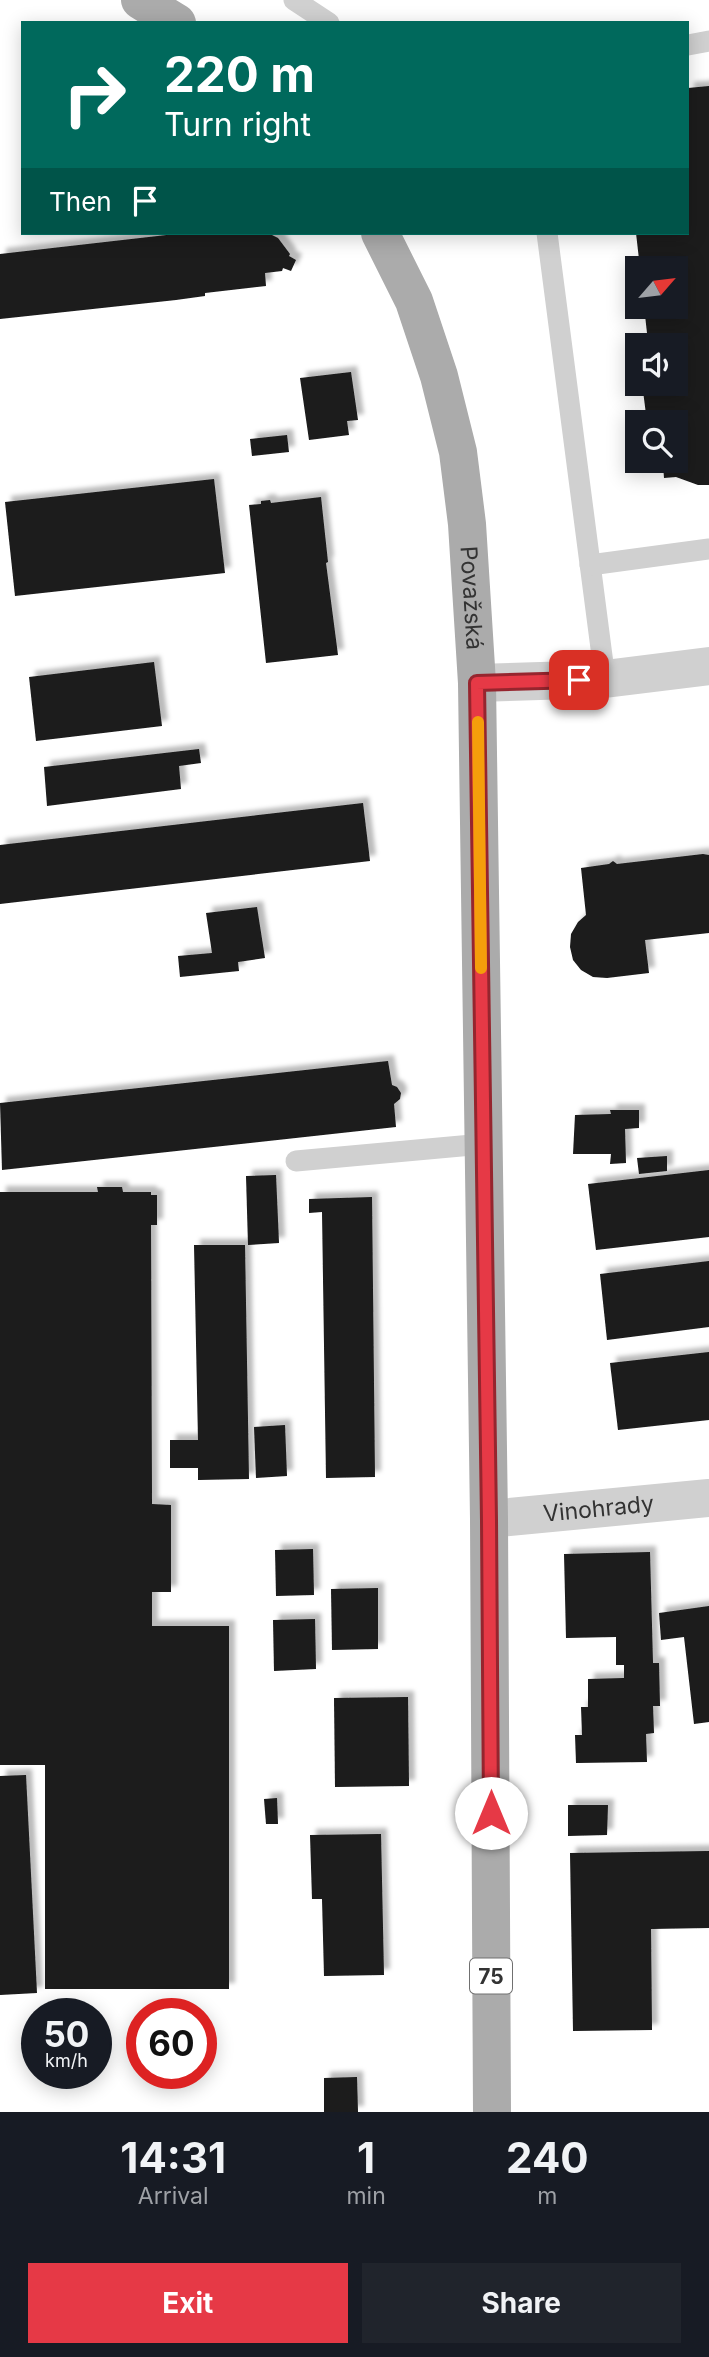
<!DOCTYPE html>
<meta charset="utf-8">
<style>
:root{--surface:#171b24;--page:#20242c;--text:#f1f3f6;--muted:#9ea1a6;--accent:#e63946}
body{margin:0;font-family:Inter,sans-serif;background:var(--page);color:var(--text);height:100vh;display:flex;flex-direction:column;font-size:26px;white-space:nowrap}
*{box-sizing:border-box;margin:0}
p{font-size:23px;color:var(--muted)}
.icon{flex:none;width:38px;height:38px;fill:none;stroke:currentColor;stroke-width:2;stroke-linecap:round;stroke-linejoin:round}
.map{position:relative;height:2112px;overflow:hidden}
.side{display:flex;flex-direction:column;background:var(--surface);flex:1}
.side>*{flex:none}
.guide{position:absolute;left:21px;top:21px;width:668px;height:214px;border-radius:0px;box-shadow:0 4px 18px #0003;background:#00695c;color:#fff;overflow:hidden}
.needle{width:46px;rotate:62deg}
.fabs{position:absolute;left:625px;top:256px;display:grid;gap:14px}
.fabs a{display:grid;place-items:center;width:63px;height:63px;border-radius:0px;background:var(--surface);box-shadow:0 4px 18px #0003;font-size:35px}
.speed{position:absolute;left:21px;top:1998px;display:flex;gap:14px;font-size:35px;font-weight:700;text-align:center}
.speed>*{display:grid;place-content:center;width:91px;height:91px;border-radius:50%;background:var(--surface);box-shadow:0 4px 18px #0003;line-height:1}
.speed small{font-size:18px;font-weight:400}
.speed .limit{border:10px solid #d22;background:#fff;color:#111}
.pin{position:absolute;display:grid;place-items:center;width:60px;height:60px;color:#fff;margin:-30px;border-radius:14px;box-shadow:0 4px 10px #0006}
.me{position:absolute;width:77px;margin:-38px;rotate:0deg;stroke-linejoin:round;filter:drop-shadow(0 0 5px #0008)}
.turn{display:flex;align-items:center;gap:24px;height:147px;padding:0 28px;font-size:32px}
.turn .icon{width:91px;height:91px;stroke-width:2.5}
.turn b{display:block;font-size:49px;line-height:60px}
.then{display:flex;align-items:center;height:66px;padding:0 28px;background:#0003;gap:14px;font-size:26px}
.eta{display:flex;justify-content:space-evenly;align-items:center;height:119px;text-align:center}
.eta b{font-size:42px;font-weight:700;line-height:49px}
.button{display:flex;gap:14px;margin-top:auto;padding:14px 28px}
.button a{flex:1;height:80px;border-radius:0px;background:var(--accent);color:#fff;font-size:28px;font-weight:700;line-height:80px;text-align:center}
.button a+a{background:var(--page);color:var(--text)}
.map>svg:first-child{display:block}
.building{fill:#1a1a1a;filter:url(#shadow)}
.lines{fill:none;stroke-linecap:round;stroke-linejoin:round}
.lane{stroke:#d0d0d0;stroke-width:21}
.street{stroke:#d0d0d0;stroke-width:38}
.primary{stroke:#ababab;stroke-width:38}
.route-casing{stroke:#96252e;stroke-width:18}
.route{stroke:#e63946;stroke-width:12}
.slow{stroke:#f59e0b;stroke-width:12}
.labels{text-anchor:middle;dominant-baseline:central;stroke-width:7;stroke-linejoin:round;paint-order:stroke}
.shield{fill:#fff;stroke:#707070;stroke-width:2}
.shield-label{font-size:21px;font-weight:bold;fill:#333}
.street-label{font-size:23px;fill:#333;stroke:#fff}
</style>
<div class="map">
<svg width="709" height="2112" viewBox="0 0 709 2112">
<defs>
<filter id="shadow"><feDropShadow dx="6" dy="-6" stdDeviation="2" flood-color="#0004"/></filter>
</defs>
<rect width="100%" height="100%" fill="#fff"/>
<g class="building">
<polygon points="709,86 709,485 698,485 676,477 664,478 663,465 660,460 676,460 676,422 647,422 642,383 676,383 676,345 638,345 638,343 648,342 644,306 676,306 676,268 640,268 636,233 688,233 688,88"/>
<polygon points="184,233 197,233 197,234 268,233 278,238 290,254 289,256 296,260 291,271 283,268 282,271 265,273 266,286 205,293 205,296 176,300 0,319 0,254"/>
<polygon points="351,372 358,420 347,421 349,435 309,440 300,378"/>
<polygon points="287,435 289,452 252,456 250,439"/>
<polygon points="214,479 225,573 15,596 5,502"/>
<polygon points="321,497 328,562 326,563 338,655 266,663 249,505 261,504 261,501 270,500 271,503"/>
<polygon points="154,662 162,726 36,741 29,677"/>
<polygon points="199,749 201,763 179,766 181,789 47,806 44,767"/>
<polygon points="363,803 370,861 0,904 0,845"/>
<polygon points="703,854 709,855 709,933 645,940 649,973 607,978 593,977 581,970 573,960 570,947 571,934 578,922 586,915 581,868 609,864 613,861 617,864"/>
<polygon points="257,907 265,958 238,962 239,971 180,977 178,956 212,953 206,913"/>
<polygon points="388,1061 392,1085 397,1087 401,1093 400,1099 394,1104 396,1127 2,1170 0,1103"/>
<polygon points="610,1110 639,1110 639,1128 625,1129 626,1163 610,1164 611,1154 573,1154 575,1115 611,1114"/>
<polygon points="667,1156 667,1171 639,1174 637,1158"/>
<polygon points="709,1170 709,1237 596,1250 588,1184"/>
<polygon points="276,1175 279,1243 248,1245 246,1176"/>
<polygon points="97,1187 122,1187 123,1192 151,1192 151,1195 157,1195 157,1225 151,1225 152,1504 171,1505 171,1592 152,1592 152,1626 229,1626 229,1989 45,1989 45,1765 0,1765 0,1192 98,1192"/>
<polygon points="372,1197 375,1477 326,1478 322,1212 309,1213 309,1199"/>
<polygon points="194,1245 245,1245 249,1479 198,1480 198,1468 170,1468 170,1440 198,1440"/>
<polygon points="709,1261 709,1327 607,1340 600,1274"/>
<polygon points="709,1352 709,1420 618,1430 610,1363"/>
<polygon points="285,1425 287,1476 256,1478 254,1427"/>
<polygon points="313,1549 314,1595 276,1596 275,1550"/>
<polygon points="650,1552 653,1663 659,1663 660,1706 653,1706 654,1733 646,1734 647,1762 576,1763 575,1735 582,1735 581,1707 588,1707 588,1679 624,1678 624,1665 616,1665 616,1637 566,1638 564,1554"/>
<polygon points="378,1588 378,1649 332,1650 331,1589"/>
<polygon points="709,1606 709,1722 694,1724 684,1637 661,1640 659,1613"/>
<polygon points="315,1619 316,1669 274,1671 273,1620"/>
<polygon points="408,1697 409,1786 335,1787 334,1698"/>
<polygon points="26,1775 37,1993 0,1995 0,1776"/>
<polygon points="277,1798 278,1824 266,1824 264,1799"/>
<polygon points="568,1805 608,1805 607,1835 568,1836"/>
<polygon points="381,1834 384,1975 324,1976 322,1899 312,1899 310,1835"/>
<polygon points="709,1851 709,1928 651,1929 652,2030 573,2031 570,1853"/>
<polygon points="357,2077 358,2112 324,2112 324,2078"/>
</g>
<g class="lines">
<g class="lane">
<polyline points="294,0 329,23"/>
<polyline points="688,45 709,41"/>
<polyline points="547,233 605,679"/>
<polyline points="590,565 709,549"/>
<polyline points="296,1161 483,1144"/>
</g>
<g class="street">
<polyline points="477,683 605,679 709,666"/>
<path id="s1" d="M489 1519 709 1498"/>
</g>
<g class="primary">
<polyline points="140,0 177,23"/>
<path id="s2" d="M380 233 414 301 439 376 458 452 467 524 477 683 489 1519 492 2112"/>
</g>
</g>
<g class="lines">
<g class="route-casing">
<polyline id="route" points="491,1813 489,1520 477,683 579,680"/>
</g>
<use href="#route" class="route"/>
<polyline class="slow" points="478,722 481,968"/>
</g>
<g class="labels">
<rect class="shield" x="470" y="1958.5" width="42" height="35" rx="5"/>
<g class="shield-label">
<text x="491" y="1976">75</text>
</g>
<g class="street-label">
<text stroke="none"><textPath href="#s2" startOffset="380">Považská</textPath></text>
<text stroke="none"><textPath href="#s1" startOffset="110">Vinohrady</textPath></text>
</g>
</g>
</svg>
<div class="fabs">
<a><svg class="needle" viewBox="-14 -14 28 28"><path d="M0-13l5 13h-10z" fill="#e53935"/><path d="M0 13l5-13h-10z" fill="#9ea1a6"/></svg></a>
<a><svg class="icon" aria-label="sound" viewBox="0 0 24 24"><path d="M4 9h4l5-4v14l-5-4H4zM17 9q2 3 0 6"/></svg></a>
<a><svg class="icon" aria-label="search" viewBox="0 0 24 24"><circle cx="10" cy="10" r="6"/><path d="M15 15l6 6"/></svg></a>
</div>
<div class="speed"><div>50<small>km/h</small></div><div class="limit">60</div></div>
<div class="pin" style="left:579px;top:680px;background:#d93025"><svg class="icon" aria-label="arrive" viewBox="0 0 24 24"><path d="M6 21V4h12l-3 4 3 4H6"/></svg></div>
<svg class="me" style="left:491px;top:1813px" viewBox="-20 -20 40 40"><circle r="19" fill="#fff"/><path d="M0-13L10 11 0 6-10 11z" fill="#e63946"/></svg>
<div class="guide">
<div class="turn"><svg class="icon" aria-label="right" viewBox="0 0 24 24"><path d="M7 20v-9h11M14 6l5 5-5 5"/></svg><div><b>220 m</b>Turn right</div></div>
<div class="then">Then<svg class="icon" aria-label="arrive" viewBox="0 0 24 24"><path d="M6 21V4h12l-3 4 3 4H6"/></svg></div>
</div>
</div>
<section class="side">
<div class="eta">
<div><b>14:31</b><p>Arrival</p></div>
<div><b>1</b><p>min</p></div>
<div><b>240</b><p>m</p></div>
</div>
<div class="button"><a>Exit</a><a>Share</a></div>
</section>
